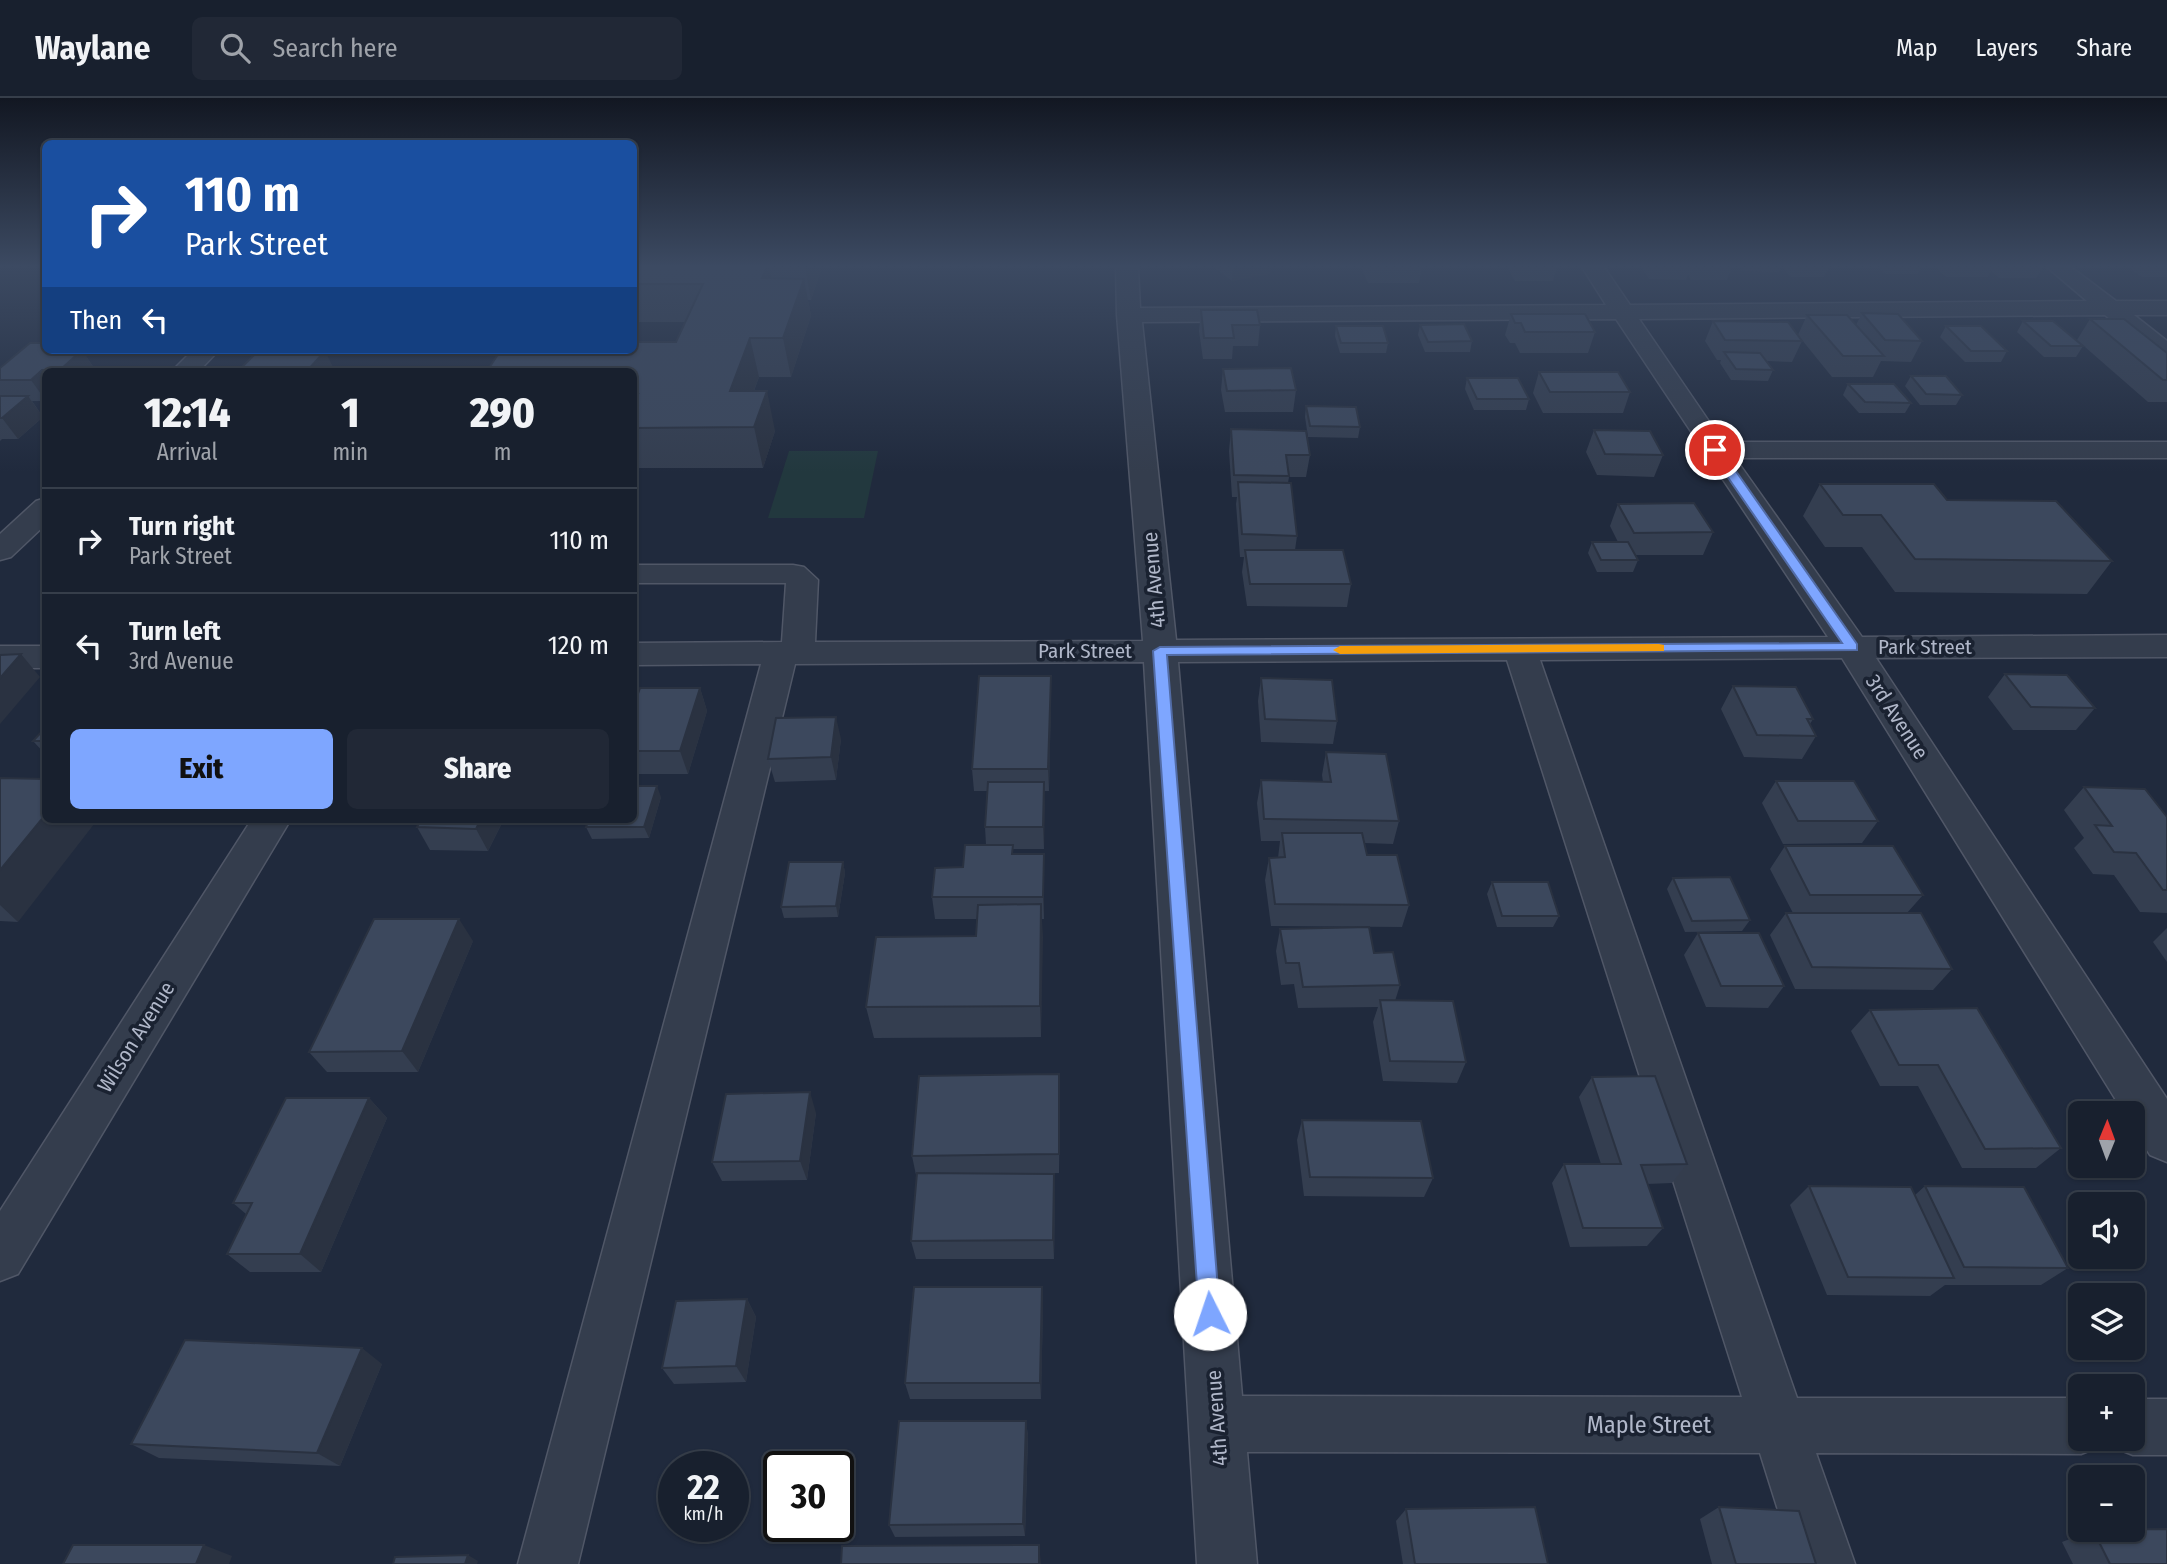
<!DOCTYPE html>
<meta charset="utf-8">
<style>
:root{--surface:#18202e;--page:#212836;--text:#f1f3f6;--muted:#9fa3aa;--line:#363e4a;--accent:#7ea6ff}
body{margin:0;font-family:"Fira Sans Condensed",sans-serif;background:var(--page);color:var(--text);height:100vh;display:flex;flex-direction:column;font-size:26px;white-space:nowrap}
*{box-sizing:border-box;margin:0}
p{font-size:23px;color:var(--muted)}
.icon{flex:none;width:38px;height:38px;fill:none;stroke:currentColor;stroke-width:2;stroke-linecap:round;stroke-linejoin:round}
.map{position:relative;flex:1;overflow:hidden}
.drawer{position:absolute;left:42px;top:270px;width:595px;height:455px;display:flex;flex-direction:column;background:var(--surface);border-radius:10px;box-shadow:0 2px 5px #0004,0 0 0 2px var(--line)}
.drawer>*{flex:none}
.banner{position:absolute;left:42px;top:42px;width:595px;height:214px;border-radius:10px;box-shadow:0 2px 5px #0004,0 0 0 2px var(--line);background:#1a4fa0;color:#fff;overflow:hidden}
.needle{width:46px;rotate:1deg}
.controls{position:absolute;left:2068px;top:1003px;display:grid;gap:14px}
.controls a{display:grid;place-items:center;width:77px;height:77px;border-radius:10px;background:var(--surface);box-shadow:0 2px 5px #0004,0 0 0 2px var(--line);font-size:35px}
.speed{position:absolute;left:658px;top:1353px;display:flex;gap:14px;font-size:35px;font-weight:700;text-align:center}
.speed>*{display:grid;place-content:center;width:91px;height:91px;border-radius:50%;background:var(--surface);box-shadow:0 2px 5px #0004,0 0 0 2px var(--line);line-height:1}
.speed small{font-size:18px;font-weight:400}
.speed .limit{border:4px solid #111;border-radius:10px;background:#fff;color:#111}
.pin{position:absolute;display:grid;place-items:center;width:60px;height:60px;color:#fff;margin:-30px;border:4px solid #fff;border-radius:50%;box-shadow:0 2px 7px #0007}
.me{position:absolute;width:77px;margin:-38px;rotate:356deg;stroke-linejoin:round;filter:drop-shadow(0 0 5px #0008)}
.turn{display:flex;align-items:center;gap:24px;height:147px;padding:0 28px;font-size:32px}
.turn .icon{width:91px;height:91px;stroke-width:2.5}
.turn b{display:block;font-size:49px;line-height:60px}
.then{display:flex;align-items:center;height:66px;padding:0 28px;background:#0003;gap:14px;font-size:26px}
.eta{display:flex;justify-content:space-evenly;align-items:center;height:119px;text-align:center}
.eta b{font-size:42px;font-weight:800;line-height:49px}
.button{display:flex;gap:14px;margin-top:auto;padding:14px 28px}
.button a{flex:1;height:80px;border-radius:10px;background:var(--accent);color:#111;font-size:28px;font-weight:800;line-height:80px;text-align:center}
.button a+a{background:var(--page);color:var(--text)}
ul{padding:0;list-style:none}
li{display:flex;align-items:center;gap:21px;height:105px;padding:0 28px;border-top:2px solid var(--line)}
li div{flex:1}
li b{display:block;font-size:26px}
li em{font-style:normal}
header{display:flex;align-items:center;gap:42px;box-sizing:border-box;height:98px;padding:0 35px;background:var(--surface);border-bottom:2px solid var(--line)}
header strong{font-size:33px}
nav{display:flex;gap:38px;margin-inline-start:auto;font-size:24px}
.search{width:490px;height:63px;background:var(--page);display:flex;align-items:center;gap:18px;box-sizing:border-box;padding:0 24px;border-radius:10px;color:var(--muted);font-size:26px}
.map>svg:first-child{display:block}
.green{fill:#22383e}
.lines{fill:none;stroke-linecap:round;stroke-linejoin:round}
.minor-casing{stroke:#505767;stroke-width:3}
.minor{fill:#343d4d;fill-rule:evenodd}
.wall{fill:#343e50}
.shaded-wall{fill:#2a3241}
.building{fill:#3c485d;stroke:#2a3241;stroke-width:2}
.route{fill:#7ea6ff;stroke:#526ca6;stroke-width:2}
.slow{fill:#f59e0b}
.labels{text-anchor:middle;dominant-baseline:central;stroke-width:7;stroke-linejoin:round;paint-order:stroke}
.street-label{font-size:21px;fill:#b0b7c9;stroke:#1a2231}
.near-street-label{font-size:24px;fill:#b0b7c9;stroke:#1a2231}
</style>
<header>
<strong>Waylane</strong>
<div class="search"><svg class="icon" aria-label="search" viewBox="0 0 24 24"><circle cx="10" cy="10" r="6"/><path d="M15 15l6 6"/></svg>Search here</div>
<nav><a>Map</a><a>Layers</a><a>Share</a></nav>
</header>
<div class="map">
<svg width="2167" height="1466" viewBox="0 0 2167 1466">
<rect width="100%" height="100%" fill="#202a3d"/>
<polygon class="green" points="789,353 878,353 864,420 768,420"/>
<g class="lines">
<g class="minor-casing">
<g id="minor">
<path d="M1116 169H1138L1140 210 1606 207 1582 169H1604L1630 207 2087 203 2047 169H2071L2116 203H2167V217H2134L2167 243V262L2158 260 2105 217 1639 221 1723 344H2167V360H1735L1862 539 2167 537V559L1876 560 2167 1001V1064L2150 1057 2133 1030V1015H2124L1842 560 1540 562 1797 1300H2081V1340H2104L2101 1348 2081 1356 1816 1355 1855 1466H1795L1760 1355 1247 1354 1257 1466H1197L1144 564 795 566 578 1466H518L761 566 634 567V545L782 544 786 485H634V467H793L804 469 818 482 815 544 1143 543 1117 217ZM1616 221 1828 539 1176 542 1142 224ZM1507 562 1742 1299 1242 1298 1178 564Z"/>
<polygon points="193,252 219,252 199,273 172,273"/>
<polygon points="46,400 46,426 11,459 0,462 0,436 36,403"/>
<rect x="0" y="548" width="46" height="22"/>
<polygon points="252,721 291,721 18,1176 0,1183 0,1113"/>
<polygon points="2133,1301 2167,1301 2167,1357 2133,1357 2113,1349 2110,1340 2133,1340"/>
</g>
</g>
<use href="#minor" class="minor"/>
</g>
<g class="wall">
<polygon points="634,169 820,169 821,172 811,202 808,202 811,218 791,279 759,279 754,293 775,333 763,370 634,370 634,273 676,244 685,224 634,224"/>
<polygon points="1214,169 1311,169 1311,170 1270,170 1269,176 1232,183"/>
<polygon points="1361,169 1422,169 1419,185 1368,185"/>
<polygon points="1507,169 1557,169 1553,183 1515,183"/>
<polygon points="1641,169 1732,169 1727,182 1691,182 1688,177 1686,182 1649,181"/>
<polygon points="1739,169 1781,169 1779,174 1743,173"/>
<polygon points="1782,169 1829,169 1824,179 1791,179"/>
<polygon points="1878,169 1921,169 1918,176 1885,176"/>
<polygon points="1935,169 2043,169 2036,180 1999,180 1991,173 1988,179 1946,179"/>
<polygon points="2128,169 2167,169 2167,179 2142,179"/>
<polygon points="1201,212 1260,227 1258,248 1233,248 1232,261 1203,261 1199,233"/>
<polygon points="1862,215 1922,243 1911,264 1881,263 1873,279 1832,279 1798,237 1807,217 1856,227"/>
<polygon points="1511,216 1595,234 1588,255 1520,255 1515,245 1510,245 1505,237"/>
<polygon points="2090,221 2167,255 2167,304 2148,304 2077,242"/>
<polygon points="1713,223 1802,243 1792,264 1767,263 1773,272 1768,283 1731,282 1720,265 1721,262 1717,262 1705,243"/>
<polygon points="2023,223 2083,248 2076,259 2044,259 2017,234"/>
<polygon points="1420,227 1472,243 1470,254 1425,254 1418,237"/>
<polygon points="1336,228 1388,245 1386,255 1340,255 1335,238"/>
<polygon points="1946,228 2007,253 2001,264 1965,264 1940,239"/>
<polygon points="46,252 82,252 96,273 46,273 46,303 32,303 43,319 18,341 2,341 0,343 0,270"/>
<polygon points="1223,271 1296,292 1293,314 1225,314 1221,292"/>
<polygon points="1539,274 1630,294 1623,315 1543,315 1533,295"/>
<polygon points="1911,278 1962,297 1956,307 1920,307 1905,288"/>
<polygon points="1467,280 1529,301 1526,312 1474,312 1465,291"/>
<polygon points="1848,286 1911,305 1905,315 1859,315 1843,297"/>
<polygon points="1306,308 1360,329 1358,340 1308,339 1305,319"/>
<polygon points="1231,331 1310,357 1306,379 1289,379 1288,385 1297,438 1295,452 1351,486 1347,509 1247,508 1242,474 1244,459 1240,459 1236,406 1237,399 1232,399 1229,353"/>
<polygon points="1594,332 1663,357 1654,379 1597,377 1586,354"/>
<polygon points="1820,386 1947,402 2112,463 2087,496 1895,494 1862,449 1825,449 1803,418"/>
<polygon points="1618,406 1713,434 1703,457 1635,457 1638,462 1633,474 1597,474 1588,455 1592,444 1618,444 1610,428"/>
<polygon points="2005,576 2095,610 2076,632 2013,632 1988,599"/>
<polygon points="1051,578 1051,601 1049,693 1044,693 1044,751 1013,751 1013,756 1044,779 1044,821 1042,821 1041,939 874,940 866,909 976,838 977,821 935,821 932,799 986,747 985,729 987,693 974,693 972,671"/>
<polygon points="1261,580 1337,623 1333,646 1261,644 1258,603"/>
<polygon points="1733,588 1813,621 1810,626 1816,638 1802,661 1744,659 1721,611"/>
<polygon points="700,590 707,613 688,676 634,676 634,607"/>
<polygon points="46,629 46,657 33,643"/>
<polygon points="841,641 836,682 775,684 768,661"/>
<polygon points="1326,654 1399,723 1393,746 1364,745 1367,757 1409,807 1402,829 1271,828 1265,782 1269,760 1278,760 1280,743 1261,743 1257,705 1261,682 1323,684 1322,677"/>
<polygon points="0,680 18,824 0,823"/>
<polygon points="1776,683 1878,723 1862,745 1783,746 1762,705"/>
<polygon points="2084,689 2167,719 2167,815 2140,814 2114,777 2093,776 2074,750 2084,740 2064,712"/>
<polygon points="661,699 649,740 592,741 586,729"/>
<polygon points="504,721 488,753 430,752 417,729"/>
<polygon points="1785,748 1923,797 1907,815 1952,871 1933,892 1795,891 1770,837 1786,815 1793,815 1770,771"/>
<polygon points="843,764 845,775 838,819 784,820 781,809"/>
<polygon points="1673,780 1750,822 1742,833 1685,834 1667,791"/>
<polygon points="1492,784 1559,818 1553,829 1497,829 1487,796"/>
<polygon points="2167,830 2167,864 2153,844"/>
<polygon points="1280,831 1374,855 1400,887 1395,903 1466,964 1457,985 1383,983 1373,924 1378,909 1298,910 1294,886 1281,887 1276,853"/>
<polygon points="1698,835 1784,888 1768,910 1706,909 1684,857"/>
<polygon points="473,843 418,974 327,974 309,954"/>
<polygon points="1870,912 2061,1050 2036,1070 1962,1070 1918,988 1880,988 1851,933"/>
<polygon points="1592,979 1687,1066 1672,1085 1647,1086 1663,1130 1647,1148 1570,1149 1552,1085 1564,1066 1601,1066 1579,999"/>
<polygon points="1060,997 1059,1075 1025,1076 1054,1076 1055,1095 1054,1161 916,1161 911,1143 917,1077 916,1077 912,1058"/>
<polygon points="369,1000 387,1020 321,1174 250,1174 227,1156 246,1116 233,1105"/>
<polygon points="816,1015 807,1082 722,1083 712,1064"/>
<polygon points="1302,1022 1433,1080 1424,1099 1304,1098 1297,1042"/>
<polygon points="1809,1088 1915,1097 1925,1088 2068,1170 2041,1187 1945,1187 1930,1198 1827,1197 1790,1107"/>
<polygon points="1042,1189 1043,1207 1041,1301 910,1301 905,1285"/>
<polygon points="747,1201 756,1219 746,1284 674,1286 662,1270"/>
<polygon points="382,1266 340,1368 159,1360 131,1346"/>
<polygon points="1026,1323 1028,1338 1025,1438 895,1439 889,1427"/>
<polygon points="1719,1409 1816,1466 1712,1466 1700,1421"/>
<polygon points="1406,1411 1548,1466 1403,1466 1396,1423"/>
<polygon points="2093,1432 2167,1466 2073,1466 2062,1444"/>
</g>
<g class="shaded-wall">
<polygon points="767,169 769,169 776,202 762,180"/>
<polygon points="805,169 820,169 821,172 811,202"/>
<polygon points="1233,169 1270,169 1269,176 1232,183"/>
<polygon points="804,181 811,218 791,279 783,240"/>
<polygon points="750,240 759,279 740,329 730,293"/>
<polygon points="65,252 82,252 96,273 60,273"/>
<polygon points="325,253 335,273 307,273"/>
<polygon points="42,272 46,277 46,303 31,282"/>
<polygon points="767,293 775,333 763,370 754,329"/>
<polygon points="28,298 43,319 18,341 2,320"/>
<polygon points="21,556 40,579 0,626 0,580"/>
<polygon points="1051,578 1051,601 1049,693 1048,671"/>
<polygon points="700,590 707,613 688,676 680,653"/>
<polygon points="836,619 841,641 836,682 831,659"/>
<polygon points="1044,684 1045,707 1044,751 1043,729"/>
<polygon points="657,688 661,699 649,740 644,729"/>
<polygon points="46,716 46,721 98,721 18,824 0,807 0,772"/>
<polygon points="481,721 504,721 488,753 476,731"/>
<polygon points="1044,756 1044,821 1043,799"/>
<polygon points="843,764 845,775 838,819 836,808"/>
<polygon points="1041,806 1043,839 1041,939 1040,908"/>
<polygon points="459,821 473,843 418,974 402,953"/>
<polygon points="1059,976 1060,997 1059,1075"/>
<polygon points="810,994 816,1015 807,1082 800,1063"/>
<polygon points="369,1000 387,1020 321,1174 300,1156"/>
<polygon points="1054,1076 1055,1095 1054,1161 1053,1142"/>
<polygon points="1042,1189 1043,1207 1041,1301 1040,1285"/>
<polygon points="747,1201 756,1219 746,1284 736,1268"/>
<polygon points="362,1250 382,1266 340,1368 317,1355"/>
<polygon points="1026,1323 1028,1338 1025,1438 1023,1426"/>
<polygon points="204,1447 232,1458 229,1466 196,1466"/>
<polygon points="1039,1447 1041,1466 1039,1466"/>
<polygon points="468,1457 478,1463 477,1466 465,1466"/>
</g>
<g class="building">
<polygon points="634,169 767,169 762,180 804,181 783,240 750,240 730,293 767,293 754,329 634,330 634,304 638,296 634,296 634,273 487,273 501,252 634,252 634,244 676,244 703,186 634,186"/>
<polygon points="1201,212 1257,212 1260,227 1232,227 1234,240 1204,240"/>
<polygon points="1862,215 1898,216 1922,243 1885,242"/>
<polygon points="1511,216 1585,216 1595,234 1525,234 1521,225 1515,225"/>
<polygon points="1807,217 1847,217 1884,258 1843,258"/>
<polygon points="2090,221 2124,221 2167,255 2167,282 2163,282"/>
<polygon points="1713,223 1788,224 1802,243 1725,242"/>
<polygon points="2023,223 2053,223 2083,248 2051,248"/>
<polygon points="1464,226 1472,243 1428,244 1420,227"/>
<polygon points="1336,228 1383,228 1388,245 1341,245"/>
<polygon points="1946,228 1981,228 2007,253 1971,253"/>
<polygon points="30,245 46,245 46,252 82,252 60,272 42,272 31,282 0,282 0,270"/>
<polygon points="258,253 325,253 307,273 238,273"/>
<polygon points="1724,254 1760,255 1773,272 1736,271"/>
<polygon points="1291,270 1296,292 1227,293 1223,271"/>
<polygon points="1539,274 1618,274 1630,294 1550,294"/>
<polygon points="1911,278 1946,278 1962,297 1926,296"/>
<polygon points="1467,280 1518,280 1529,301 1477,301"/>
<polygon points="1848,286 1894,286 1911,305 1865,304"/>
<polygon points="0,298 28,298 2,320 0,320"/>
<polygon points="1306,308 1356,309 1360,329 1310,328"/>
<polygon points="1231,331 1306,333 1310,357 1286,357 1289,378 1234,377"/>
<polygon points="1594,332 1650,333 1663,357 1605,356"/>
<polygon points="1238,384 1291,385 1297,438 1242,436"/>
<polygon points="1820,386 1934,386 1947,402 2056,403 2112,463 1915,461 1881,417 1843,417"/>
<polygon points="1694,405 1713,434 1634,435 1618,406"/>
<polygon points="1592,444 1628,444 1638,462 1601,462"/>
<polygon points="1245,452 1343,452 1351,486 1250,486"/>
<polygon points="21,556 0,580 0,557"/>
<polygon points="2005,576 2067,577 2095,610 2031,609"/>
<polygon points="979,578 1051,578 1048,671 972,671"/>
<polygon points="1261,580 1332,582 1337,623 1265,621"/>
<polygon points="1733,588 1796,589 1813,621 1807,621 1816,638 1757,637"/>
<polygon points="640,590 700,590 680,653 634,653 634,607"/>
<polygon points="836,619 831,659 768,661 776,620"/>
<polygon points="46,629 46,643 33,643"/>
<polygon points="1326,654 1386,656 1399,723 1264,721 1261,682 1331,684"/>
<polygon points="0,680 46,681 46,716 0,772"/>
<polygon points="1776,683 1854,683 1878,723 1798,723"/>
<polygon points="988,684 1044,684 1043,729 985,729"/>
<polygon points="634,688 657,688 644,729 586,729 589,721 634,721"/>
<polygon points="2084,689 2145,691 2167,719 2167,792 2163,792 2136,755 2114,754 2095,727 2112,728"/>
<polygon points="421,721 481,721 476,731 417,729"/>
<polygon points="1282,735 1362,735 1367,757 1397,757 1409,807 1275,806 1269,760 1285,759"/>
<polygon points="965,747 1013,747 1012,756 1044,756 1043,799 932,799 935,770 963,769"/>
<polygon points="1785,748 1893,748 1923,797 1810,797"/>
<polygon points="789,764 843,764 836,808 781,809"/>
<polygon points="1730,779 1750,822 1692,823 1673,780"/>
<polygon points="1492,784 1548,784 1559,818 1502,818"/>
<polygon points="1041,806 1040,908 866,909 876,839 976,838 978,807"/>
<polygon points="1786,815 1921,815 1952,871 1812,869"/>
<polygon points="374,821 459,821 402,953 309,954"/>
<polygon points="1369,829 1374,855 1393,854 1400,887 1303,889 1299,865 1286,865 1280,831"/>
<polygon points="1698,835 1759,835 1784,888 1721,888"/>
<polygon points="1380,902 1453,903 1466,964 1390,963"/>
<polygon points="1977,910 2061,1050 1985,1051 1938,967 1899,967 1870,912"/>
<polygon points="1059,976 1059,1056 912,1058 919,978"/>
<polygon points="1655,978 1687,1066 1641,1067 1663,1130 1583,1130 1564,1066 1621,1066 1592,979"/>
<polygon points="810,994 800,1063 712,1064 726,996"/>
<polygon points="286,1000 369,1000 300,1156 227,1156 252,1105 233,1105"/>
<polygon points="1302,1022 1421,1023 1433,1080 1310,1079"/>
<polygon points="917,1075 1054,1076 1053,1142 911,1143"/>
<polygon points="1809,1088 1911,1089 1954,1180 1848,1179"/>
<polygon points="1925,1088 2024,1089 2068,1170 1964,1169"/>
<polygon points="914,1189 1042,1189 1040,1285 905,1285"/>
<polygon points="747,1201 736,1268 662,1270 676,1203"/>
<polygon points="185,1242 362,1250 317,1355 131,1346"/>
<polygon points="899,1323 1026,1323 1023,1426 889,1427"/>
<polygon points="1535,1409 1548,1466 1415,1466 1406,1411"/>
<polygon points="1719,1409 1799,1413 1816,1466 1736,1466"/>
<polygon points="2167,1431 2167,1466 2110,1466 2093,1432"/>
<polygon points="73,1447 204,1447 196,1466 63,1466"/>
<polygon points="1039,1447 1039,1466 841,1466 842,1448"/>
<polygon points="468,1457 465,1466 393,1466 395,1459"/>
</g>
<linearGradient id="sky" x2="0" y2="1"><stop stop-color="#121722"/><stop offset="0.45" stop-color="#3c4a62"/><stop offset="1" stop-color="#3c4a62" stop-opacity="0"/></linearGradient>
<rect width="2167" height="374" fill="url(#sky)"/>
<polygon class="route" points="1711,349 1719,349 1857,546 1857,552 1167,557 1220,1216 1217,1223 1210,1226 1202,1223 1199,1216 1153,553 1160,549 1842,545 1709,352"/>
<polygon class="slow" points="1659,546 1664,547 1664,553 1340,556 1333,552 1340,548"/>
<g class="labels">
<g class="street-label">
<text transform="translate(1154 482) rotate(-95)">4th Avenue</text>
<text x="1925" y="549">Park Street</text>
<text x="1085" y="553">Park Street</text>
<text transform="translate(1897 619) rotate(57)">3rd Avenue</text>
<text transform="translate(136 939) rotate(-58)">Wilson Avenue</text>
<text transform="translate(1217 1320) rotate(-94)">4th Avenue</text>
</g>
<g class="near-street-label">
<text x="1649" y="1327">Maple Street</text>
</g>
</g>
</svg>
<div class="controls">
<a><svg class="needle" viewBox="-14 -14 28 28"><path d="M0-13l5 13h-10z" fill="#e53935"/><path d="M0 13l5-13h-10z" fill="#9fa3aa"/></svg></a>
<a><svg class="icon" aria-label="sound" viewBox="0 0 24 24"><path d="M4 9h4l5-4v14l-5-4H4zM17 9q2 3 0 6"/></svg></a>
<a><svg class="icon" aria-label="layers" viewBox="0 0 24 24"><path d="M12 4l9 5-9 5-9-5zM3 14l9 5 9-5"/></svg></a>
<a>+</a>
<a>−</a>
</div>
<div class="speed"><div>22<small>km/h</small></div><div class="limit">30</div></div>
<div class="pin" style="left:1715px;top:352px;background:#d93025"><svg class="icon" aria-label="arrive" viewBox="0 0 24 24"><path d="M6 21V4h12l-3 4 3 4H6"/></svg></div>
<svg class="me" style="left:1210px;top:1216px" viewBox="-20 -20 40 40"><circle r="19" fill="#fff"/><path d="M0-13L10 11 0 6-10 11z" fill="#7ea6ff"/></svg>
<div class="banner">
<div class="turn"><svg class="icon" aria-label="right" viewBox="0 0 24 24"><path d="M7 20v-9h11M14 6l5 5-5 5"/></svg><div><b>110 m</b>Park Street</div></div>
<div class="then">Then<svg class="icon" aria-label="left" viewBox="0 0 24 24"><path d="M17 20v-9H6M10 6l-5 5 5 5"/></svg></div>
</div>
<section class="drawer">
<div class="eta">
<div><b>12:14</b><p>Arrival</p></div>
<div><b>1</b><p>min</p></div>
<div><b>290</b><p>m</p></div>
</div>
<ul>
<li><svg class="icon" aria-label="right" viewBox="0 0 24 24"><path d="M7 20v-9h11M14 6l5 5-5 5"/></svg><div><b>Turn right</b><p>Park Street</p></div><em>110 m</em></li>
<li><svg class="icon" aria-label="left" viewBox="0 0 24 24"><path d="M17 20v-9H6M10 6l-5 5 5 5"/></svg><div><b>Turn left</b><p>3rd Avenue</p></div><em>120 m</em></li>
</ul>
<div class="button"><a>Exit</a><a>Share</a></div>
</section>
</div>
